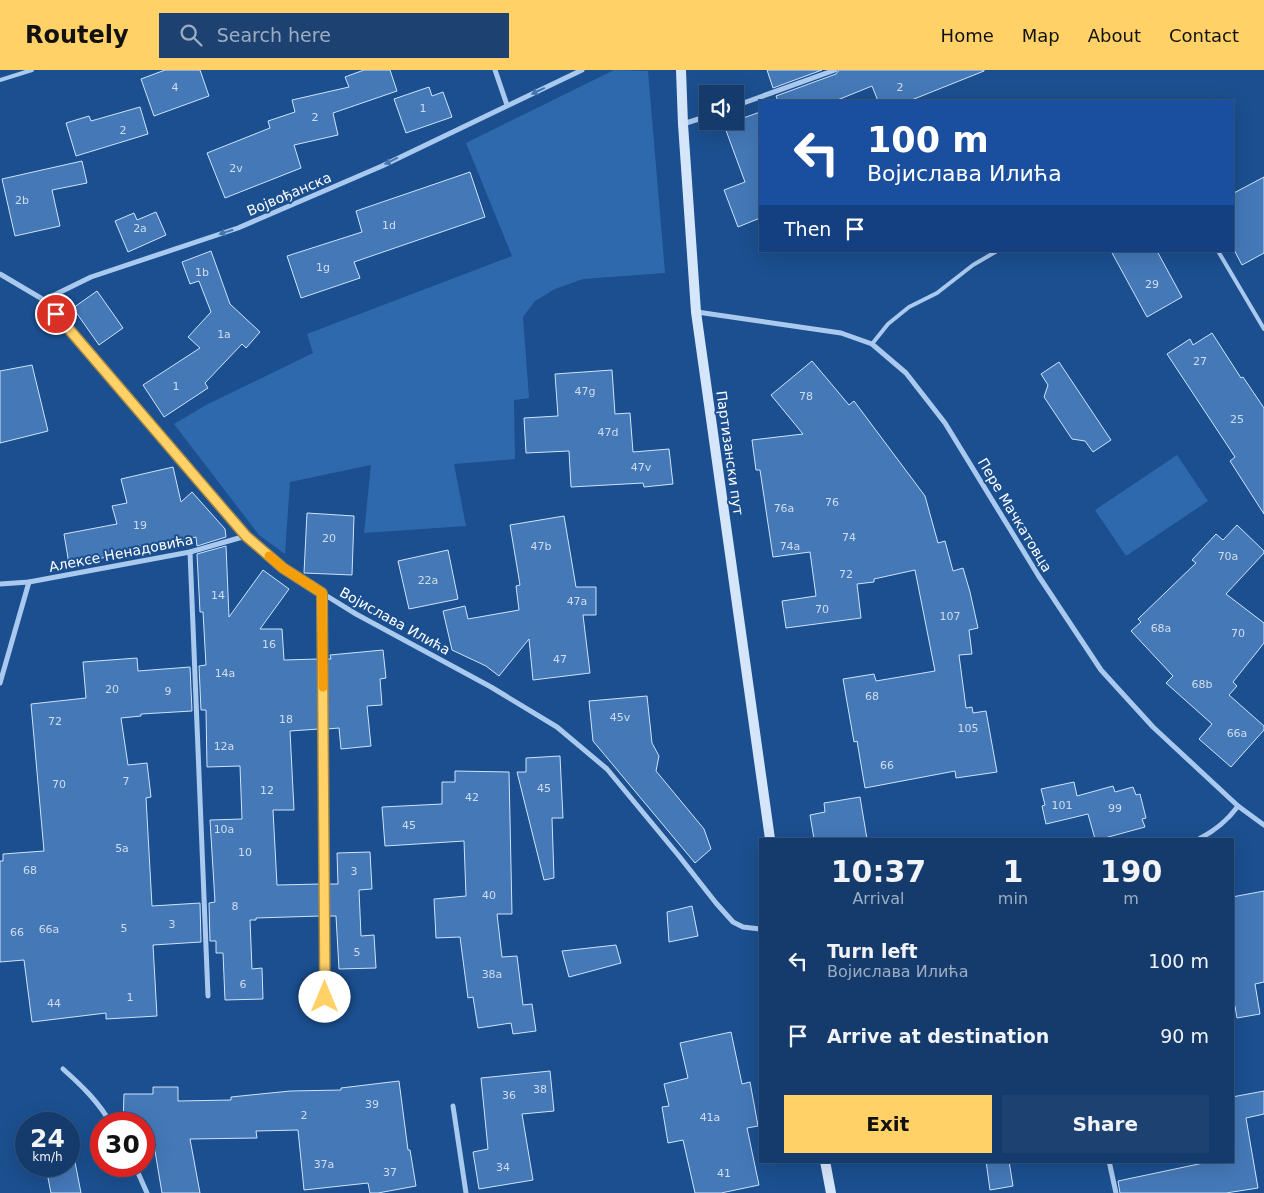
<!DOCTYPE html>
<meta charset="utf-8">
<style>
:root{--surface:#143b6b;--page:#1d4271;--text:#f1f3f6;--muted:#9dadc1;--line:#33557e;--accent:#ffd166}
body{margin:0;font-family:"DejaVu Sans",sans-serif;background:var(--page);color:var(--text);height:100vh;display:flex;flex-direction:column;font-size:19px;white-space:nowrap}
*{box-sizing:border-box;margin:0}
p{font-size:16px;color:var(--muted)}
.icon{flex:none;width:28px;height:28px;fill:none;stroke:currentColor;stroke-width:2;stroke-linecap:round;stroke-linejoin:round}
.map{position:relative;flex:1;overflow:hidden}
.sheet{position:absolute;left:759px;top:768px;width:475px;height:325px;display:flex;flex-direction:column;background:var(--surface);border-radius:0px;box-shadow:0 5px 20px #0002,0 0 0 1px var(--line)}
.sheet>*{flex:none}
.banner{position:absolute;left:759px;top:30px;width:475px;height:152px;border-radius:0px;box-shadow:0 5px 20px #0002,0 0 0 1px var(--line);background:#1a4fa0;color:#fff;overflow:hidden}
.buttons{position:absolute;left:699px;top:15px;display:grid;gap:10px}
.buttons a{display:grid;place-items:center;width:45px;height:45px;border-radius:0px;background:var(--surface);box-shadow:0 5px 20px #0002,0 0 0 1px var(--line);font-size:25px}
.speed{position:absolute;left:15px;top:1042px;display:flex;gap:10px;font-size:25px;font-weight:700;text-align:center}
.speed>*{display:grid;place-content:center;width:65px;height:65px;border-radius:50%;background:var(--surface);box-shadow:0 5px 20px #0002,0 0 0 1px var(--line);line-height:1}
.speed small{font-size:12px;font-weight:400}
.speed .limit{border:8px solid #d22;background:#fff;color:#111}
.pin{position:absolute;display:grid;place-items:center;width:42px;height:42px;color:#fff;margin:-21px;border:2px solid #fff;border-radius:50%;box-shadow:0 1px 5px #0007}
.me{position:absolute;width:55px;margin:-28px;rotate:0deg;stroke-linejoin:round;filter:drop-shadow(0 0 4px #0008)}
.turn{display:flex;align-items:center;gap:18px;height:105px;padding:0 25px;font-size:22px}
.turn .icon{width:65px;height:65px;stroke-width:2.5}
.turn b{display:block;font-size:35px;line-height:42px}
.then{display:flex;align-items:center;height:48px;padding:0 25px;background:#0003;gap:10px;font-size:19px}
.eta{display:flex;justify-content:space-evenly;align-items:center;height:85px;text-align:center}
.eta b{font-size:30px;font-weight:600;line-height:35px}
.cta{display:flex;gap:10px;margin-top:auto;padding:10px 25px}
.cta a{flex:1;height:58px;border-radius:0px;background:var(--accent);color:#111;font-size:20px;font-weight:600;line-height:58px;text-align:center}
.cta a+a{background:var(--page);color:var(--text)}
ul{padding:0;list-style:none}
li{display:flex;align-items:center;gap:15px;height:75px;padding:0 25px}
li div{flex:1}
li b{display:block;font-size:19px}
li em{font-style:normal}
header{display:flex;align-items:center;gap:30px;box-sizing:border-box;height:70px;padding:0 25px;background:var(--accent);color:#111}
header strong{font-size:24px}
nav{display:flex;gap:28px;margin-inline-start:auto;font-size:18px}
.search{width:350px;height:45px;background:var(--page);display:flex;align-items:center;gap:12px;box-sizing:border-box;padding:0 18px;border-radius:0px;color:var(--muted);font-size:19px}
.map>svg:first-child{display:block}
.green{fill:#2e69ad}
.building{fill:#4478b7;stroke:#cfe3fa}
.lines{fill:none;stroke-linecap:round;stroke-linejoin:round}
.service{stroke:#a9c9ee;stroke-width:4}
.minor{stroke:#a9c9ee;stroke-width:5}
.secondary{stroke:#d6e6fa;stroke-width:10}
.oneway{fill:#4674ac}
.route-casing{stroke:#a68842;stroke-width:12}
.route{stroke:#ffd166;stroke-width:9}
.slow{stroke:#f59e0b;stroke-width:9}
.labels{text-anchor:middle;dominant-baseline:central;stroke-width:4;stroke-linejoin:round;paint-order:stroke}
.number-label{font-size:11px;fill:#d0dded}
.street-label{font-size:14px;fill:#fff;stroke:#1b4f8f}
</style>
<header>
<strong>Routely</strong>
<div class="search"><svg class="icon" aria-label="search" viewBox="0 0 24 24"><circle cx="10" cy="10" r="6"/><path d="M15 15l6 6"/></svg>Search here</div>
<nav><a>Home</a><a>Map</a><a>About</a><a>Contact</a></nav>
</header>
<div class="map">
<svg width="1264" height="1123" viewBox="0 0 1264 1123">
<rect width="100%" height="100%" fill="#1b4f8f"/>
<g class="green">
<polygon points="614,0 648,1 665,203 583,209 555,219 535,231 523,247 529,328 514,330 515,389 454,394 466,456 364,463 371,395 290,412 285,484 259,465 174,354 206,335 313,283 307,264 512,186 466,73"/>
<polygon points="1177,385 1208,431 1126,486 1095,440"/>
</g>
<g class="building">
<polygon points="165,0 200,0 209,26 154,46 141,9"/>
<polygon points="364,0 390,0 397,21 333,43 338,65 294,75 301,98 225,128 207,83 270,58 268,51 295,42 292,30 349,17 345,7"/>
<polygon points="767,0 822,0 773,18"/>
<polygon points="839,0 984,0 984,1 909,31 878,31 872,16 835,31 778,31 776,26 836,4"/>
<polygon points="429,17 432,26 443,22 452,47 406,63 394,29"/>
<polygon points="140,37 148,64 76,86 66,53 89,46 91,51"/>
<polygon points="760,42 760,148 738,157 724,120 745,112 724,55"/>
<polygon points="82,91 87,113 52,120 60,156 15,166 2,109"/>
<polygon points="470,102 485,147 354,192 360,208 301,228 287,186 362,162 356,141"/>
<polygon points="1264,107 1264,183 1242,195 1232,176 1232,124"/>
<polygon points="156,142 166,165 128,182 115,151 134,143 137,150"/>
<polygon points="211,181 230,234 260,262 246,278 242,274 205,313 208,318 164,347 143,315 200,278 188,267 211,242 199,211 190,214 182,192"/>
<polygon points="1111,181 1157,181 1182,227 1147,247"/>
<polygon points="97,221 123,258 99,275 73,238"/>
<polygon points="1212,263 1241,308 1243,307 1264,338 1264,444 1230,391 1235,387 1167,284 1190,269 1193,275"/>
<polygon points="812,291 849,335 854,331 925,426 938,473 945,471 953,501 963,498 970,522 978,558 969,560 972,584 959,585 966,638 972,637 973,643 986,641 997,702 956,708 955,701 865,718 857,671 854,672 843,609 874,604 876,611 935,601 915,500 874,509 874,512 857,514 861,548 786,558 782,531 816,526 810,482 773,487 760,400 756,400 752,370 803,364 771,325"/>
<polygon points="1059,292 1111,370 1093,382 1085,371 1072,369 1044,327 1048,315 1041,304"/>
<polygon points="32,295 48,361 0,373 0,301"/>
<polygon points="612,300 615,344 630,343 633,382 669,379 673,414 644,417 643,413 571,417 569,381 526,383 524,348 558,346 555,304"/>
<polygon points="173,397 181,432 192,422 225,459 226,467 197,476 196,467 119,485 69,494 64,464 117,454 112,436 127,433 121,409"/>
<polygon points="307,443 354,446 352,505 304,503"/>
<polygon points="564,446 576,517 596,517 596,545 583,545 590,603 533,610 529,569 499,606 486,596 452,580 443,541 465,536 468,549 519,540 516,516 520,515 510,455"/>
<polygon points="1237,455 1264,481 1264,483 1226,524 1264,553 1264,573 1233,612 1237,616 1229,625 1264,656 1264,660 1231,697 1199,669 1212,654 1166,613 1173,606 1131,561 1141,552 1138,549 1196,493 1192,490 1216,464 1223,470"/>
<polygon points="226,476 229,547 263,500 289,519 260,559 282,559 284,590 318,589 319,659 290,661 294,740 273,740 277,815 320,814 320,846 256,848 256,850 250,850 252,899 262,898 263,929 225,930 223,883 216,883 216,871 210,871 209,833 215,832 210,750 242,749 240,696 207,697 206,640 201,640 199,596 206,595 203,542 200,542 197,484"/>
<polygon points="448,480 458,529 409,539 398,491"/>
<polygon points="383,580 386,608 380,609 382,635 367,636 371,676 341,679 339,658 327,659 327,589 331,589 330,585"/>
<polygon points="137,588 138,601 190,597 192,641 141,644 141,646 121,648 128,695 147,693 151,727 146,728 152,836 200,833 201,872 153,875 157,946 106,949 106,943 32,952 24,890 0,892 0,791 3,791 3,784 44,781 31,634 86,628 83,592"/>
<polygon points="647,626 652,673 659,686 656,701 704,759 711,779 695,793 593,671 589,631"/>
<polygon points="560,686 563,748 552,748 554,808 544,810 517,702 526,702 526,688"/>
<polygon points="455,701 509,702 512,844 497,844 502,887 517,886 523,935 532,934 536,961 513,964 511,953 478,958 473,927 468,928 460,867 436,868 434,829 466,826 464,771 385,776 382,737 442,734 442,712 455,712"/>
<polygon points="1074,712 1077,726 1113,716 1115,722 1133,717 1136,725 1140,724 1146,748 1142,749 1145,757 1101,769 1095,769 1088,744 1046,754 1042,736 1045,735 1041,719"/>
<polygon points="860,727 867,769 814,769 810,745 825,742 824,733"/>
<polygon points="370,782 372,819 359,820 361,866 374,865 376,898 339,899 336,846 329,846 329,814 338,814 337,783"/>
<polygon points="1264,821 1264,912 1255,914 1260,944 1237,948 1235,936 1232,936 1232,827"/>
<polygon points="692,836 698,866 669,872 667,842"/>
<polygon points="616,875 621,893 569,907 562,881"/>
<polygon points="731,962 742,1014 750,1012 758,1056 747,1058 759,1115 721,1123 695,1123 683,1070 668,1073 662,1037 669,1036 664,1014 688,1008 680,973"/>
<polygon points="550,1001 554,1041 522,1044 533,1110 479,1119 473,1082 488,1079 481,1008"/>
<polygon points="399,1011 408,1080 410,1080 416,1116 378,1123 370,1123 368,1113 304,1120 298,1060 256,1061 257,1068 190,1069 200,1123 162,1123 153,1069 144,1069 144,1054 123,1054 124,1024 153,1024 153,1017 178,1017 178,1031 231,1030 231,1027 290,1021 341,1020 341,1018"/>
<polygon points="1264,1021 1264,1044 1246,1048 1258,1118 1226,1123 1120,1123 1118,1111 1213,1091 1232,1091 1232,1027"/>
<polygon points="986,1091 1009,1091 1013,1116 990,1120"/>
<polygon points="75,1092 81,1123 51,1123 46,1098 69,1096 69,1093"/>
</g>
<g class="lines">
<g class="service">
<polyline points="0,10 32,0"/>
<polyline points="1218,181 1264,259"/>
<polyline points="872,274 888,254 909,237 937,223 973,195 997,181"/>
</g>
<g class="minor">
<polyline points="495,0 507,35"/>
<polyline points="735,36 835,0"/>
<polyline points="683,54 708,46"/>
<polyline points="0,204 44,230 246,466 283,498 322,523 356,544 491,617 557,657 607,699 679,786 716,833 733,852 743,857 760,859"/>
<polyline points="44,230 91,207 238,158 382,96 582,0"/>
<polyline points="697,242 841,263 872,274 906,303 945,353 1038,505 1101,600 1153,657 1238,736 1264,755"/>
<polyline points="190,482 208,926"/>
<polyline points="0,514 29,512 190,482 246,466"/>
<polyline points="322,523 325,927"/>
<polyline points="0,613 29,512"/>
<path d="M1199 769C1216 760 1227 751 1238 736"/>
<path d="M63 999C81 1015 99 1032 111 1054"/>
<polyline points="453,1036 466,1123"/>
<polyline points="1109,1091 1116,1123"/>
<polyline points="135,1096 147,1123"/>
</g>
<g class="secondary">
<polyline points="681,0 683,54 696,242 770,769"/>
<polyline points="825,1091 831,1123"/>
</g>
</g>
<defs><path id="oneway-solid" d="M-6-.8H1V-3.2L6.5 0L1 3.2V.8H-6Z" transform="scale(1.25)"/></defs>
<g class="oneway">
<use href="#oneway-solid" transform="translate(538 21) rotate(155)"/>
<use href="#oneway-solid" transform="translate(391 91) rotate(154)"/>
<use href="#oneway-solid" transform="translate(226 162) rotate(162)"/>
</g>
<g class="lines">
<g class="route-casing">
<polyline id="route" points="56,244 246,466 283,498 322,523 325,927"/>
</g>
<use href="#route" class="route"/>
<polyline class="slow" points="269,486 283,498 322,523 323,617"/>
</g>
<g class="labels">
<g class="number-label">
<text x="175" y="17">4</text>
<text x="900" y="17">2</text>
<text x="423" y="38">1</text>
<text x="315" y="47">2</text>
<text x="123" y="60">2</text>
<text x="236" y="98">2v</text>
<text x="22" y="130">2b</text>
<text x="389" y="155">1d</text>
<text x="140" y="158">2a</text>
<text x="323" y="197">1g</text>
<text x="202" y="202">1b</text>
<text x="1152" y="214">29</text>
<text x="224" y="264">1a</text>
<text x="1200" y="291">27</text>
<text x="176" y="316">1</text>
<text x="585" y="321">47g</text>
<text x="806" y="326">78</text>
<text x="1237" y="349">25</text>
<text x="608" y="362">47d</text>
<text x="641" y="397">47v</text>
<text x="832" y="432">76</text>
<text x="784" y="438">76a</text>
<text x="140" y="455">19</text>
<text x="849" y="467">74</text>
<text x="329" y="468">20</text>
<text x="541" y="476">47b</text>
<text x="790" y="476">74a</text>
<text x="1228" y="486">70a</text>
<text x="846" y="504">72</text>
<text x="428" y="510">22a</text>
<text x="218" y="525">14</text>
<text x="577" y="531">47a</text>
<text x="822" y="539">70</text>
<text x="950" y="546">107</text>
<text x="1161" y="558">68a</text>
<text x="1238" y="563">70</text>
<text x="269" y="574">16</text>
<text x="560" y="589">47</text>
<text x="225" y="603">14a</text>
<text x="1202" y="614">68b</text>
<text x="112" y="619">20</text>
<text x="168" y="621">9</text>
<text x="872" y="626">68</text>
<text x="620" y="647">45v</text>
<text x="286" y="649">18</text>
<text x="55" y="651">72</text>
<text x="968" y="658">105</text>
<text x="1237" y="663">66a</text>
<text x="224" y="676">12a</text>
<text x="887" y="695">66</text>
<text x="126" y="711">7</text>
<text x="59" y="714">70</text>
<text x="544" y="718">45</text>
<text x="267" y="720">12</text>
<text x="472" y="727">42</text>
<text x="1062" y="735">101</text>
<text x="1115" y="738">99</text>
<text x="409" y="755">45</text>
<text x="224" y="759">10a</text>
<text x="122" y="778">5a</text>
<text x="245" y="782">10</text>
<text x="30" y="800">68</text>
<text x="354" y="801">3</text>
<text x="489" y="825">40</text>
<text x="235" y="836">8</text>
<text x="172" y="854">3</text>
<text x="124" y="858">5</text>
<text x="49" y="859">66a</text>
<text x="17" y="862">66</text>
<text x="357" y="882">5</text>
<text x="492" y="904">38a</text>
<text x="243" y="914">6</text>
<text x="130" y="927">1</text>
<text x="54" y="933">44</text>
<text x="540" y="1019">38</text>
<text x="509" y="1025">36</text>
<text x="372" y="1034">39</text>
<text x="304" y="1045">2</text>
<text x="710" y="1047">41a</text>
<text x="324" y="1094">37a</text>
<text x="503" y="1097">34</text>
<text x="390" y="1102">37</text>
<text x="724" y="1103">41</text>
</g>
<g class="street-label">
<text transform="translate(289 124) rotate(-23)">Војвођанска</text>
<text transform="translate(730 383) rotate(82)">Партизански пут</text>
<text transform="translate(1015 445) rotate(59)">Пере Мачкатовца</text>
<text transform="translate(121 483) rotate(-11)">Алексе Ненадовића</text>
<text transform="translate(395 551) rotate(29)">Војислава Илића</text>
</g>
</g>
</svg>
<div class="buttons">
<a><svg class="icon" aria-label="sound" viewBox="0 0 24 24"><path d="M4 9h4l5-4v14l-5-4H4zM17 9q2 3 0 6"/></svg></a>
</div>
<div class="speed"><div>24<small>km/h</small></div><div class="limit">30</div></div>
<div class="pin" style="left:56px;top:244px;background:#d93025"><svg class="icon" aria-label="arrive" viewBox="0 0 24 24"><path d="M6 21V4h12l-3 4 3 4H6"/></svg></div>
<svg class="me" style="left:325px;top:927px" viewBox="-20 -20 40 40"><circle r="19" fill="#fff"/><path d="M0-13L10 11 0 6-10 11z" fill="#ffd166"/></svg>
<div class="banner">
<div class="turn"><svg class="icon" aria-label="left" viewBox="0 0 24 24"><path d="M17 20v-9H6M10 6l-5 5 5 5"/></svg><div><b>100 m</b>Војислава Илића</div></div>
<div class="then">Then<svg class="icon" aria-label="arrive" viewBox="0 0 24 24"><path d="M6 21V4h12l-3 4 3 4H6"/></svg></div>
</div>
<section class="sheet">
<div class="eta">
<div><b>10:37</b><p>Arrival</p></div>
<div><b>1</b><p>min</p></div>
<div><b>190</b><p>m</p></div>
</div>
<ul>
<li><svg class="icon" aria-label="left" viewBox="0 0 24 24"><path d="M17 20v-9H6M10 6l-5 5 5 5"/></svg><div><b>Turn left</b><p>Војислава Илића</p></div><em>100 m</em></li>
<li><svg class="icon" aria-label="arrive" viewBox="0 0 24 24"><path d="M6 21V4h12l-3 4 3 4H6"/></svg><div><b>Arrive at destination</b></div><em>90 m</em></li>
</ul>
<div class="cta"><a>Exit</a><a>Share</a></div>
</section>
</div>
